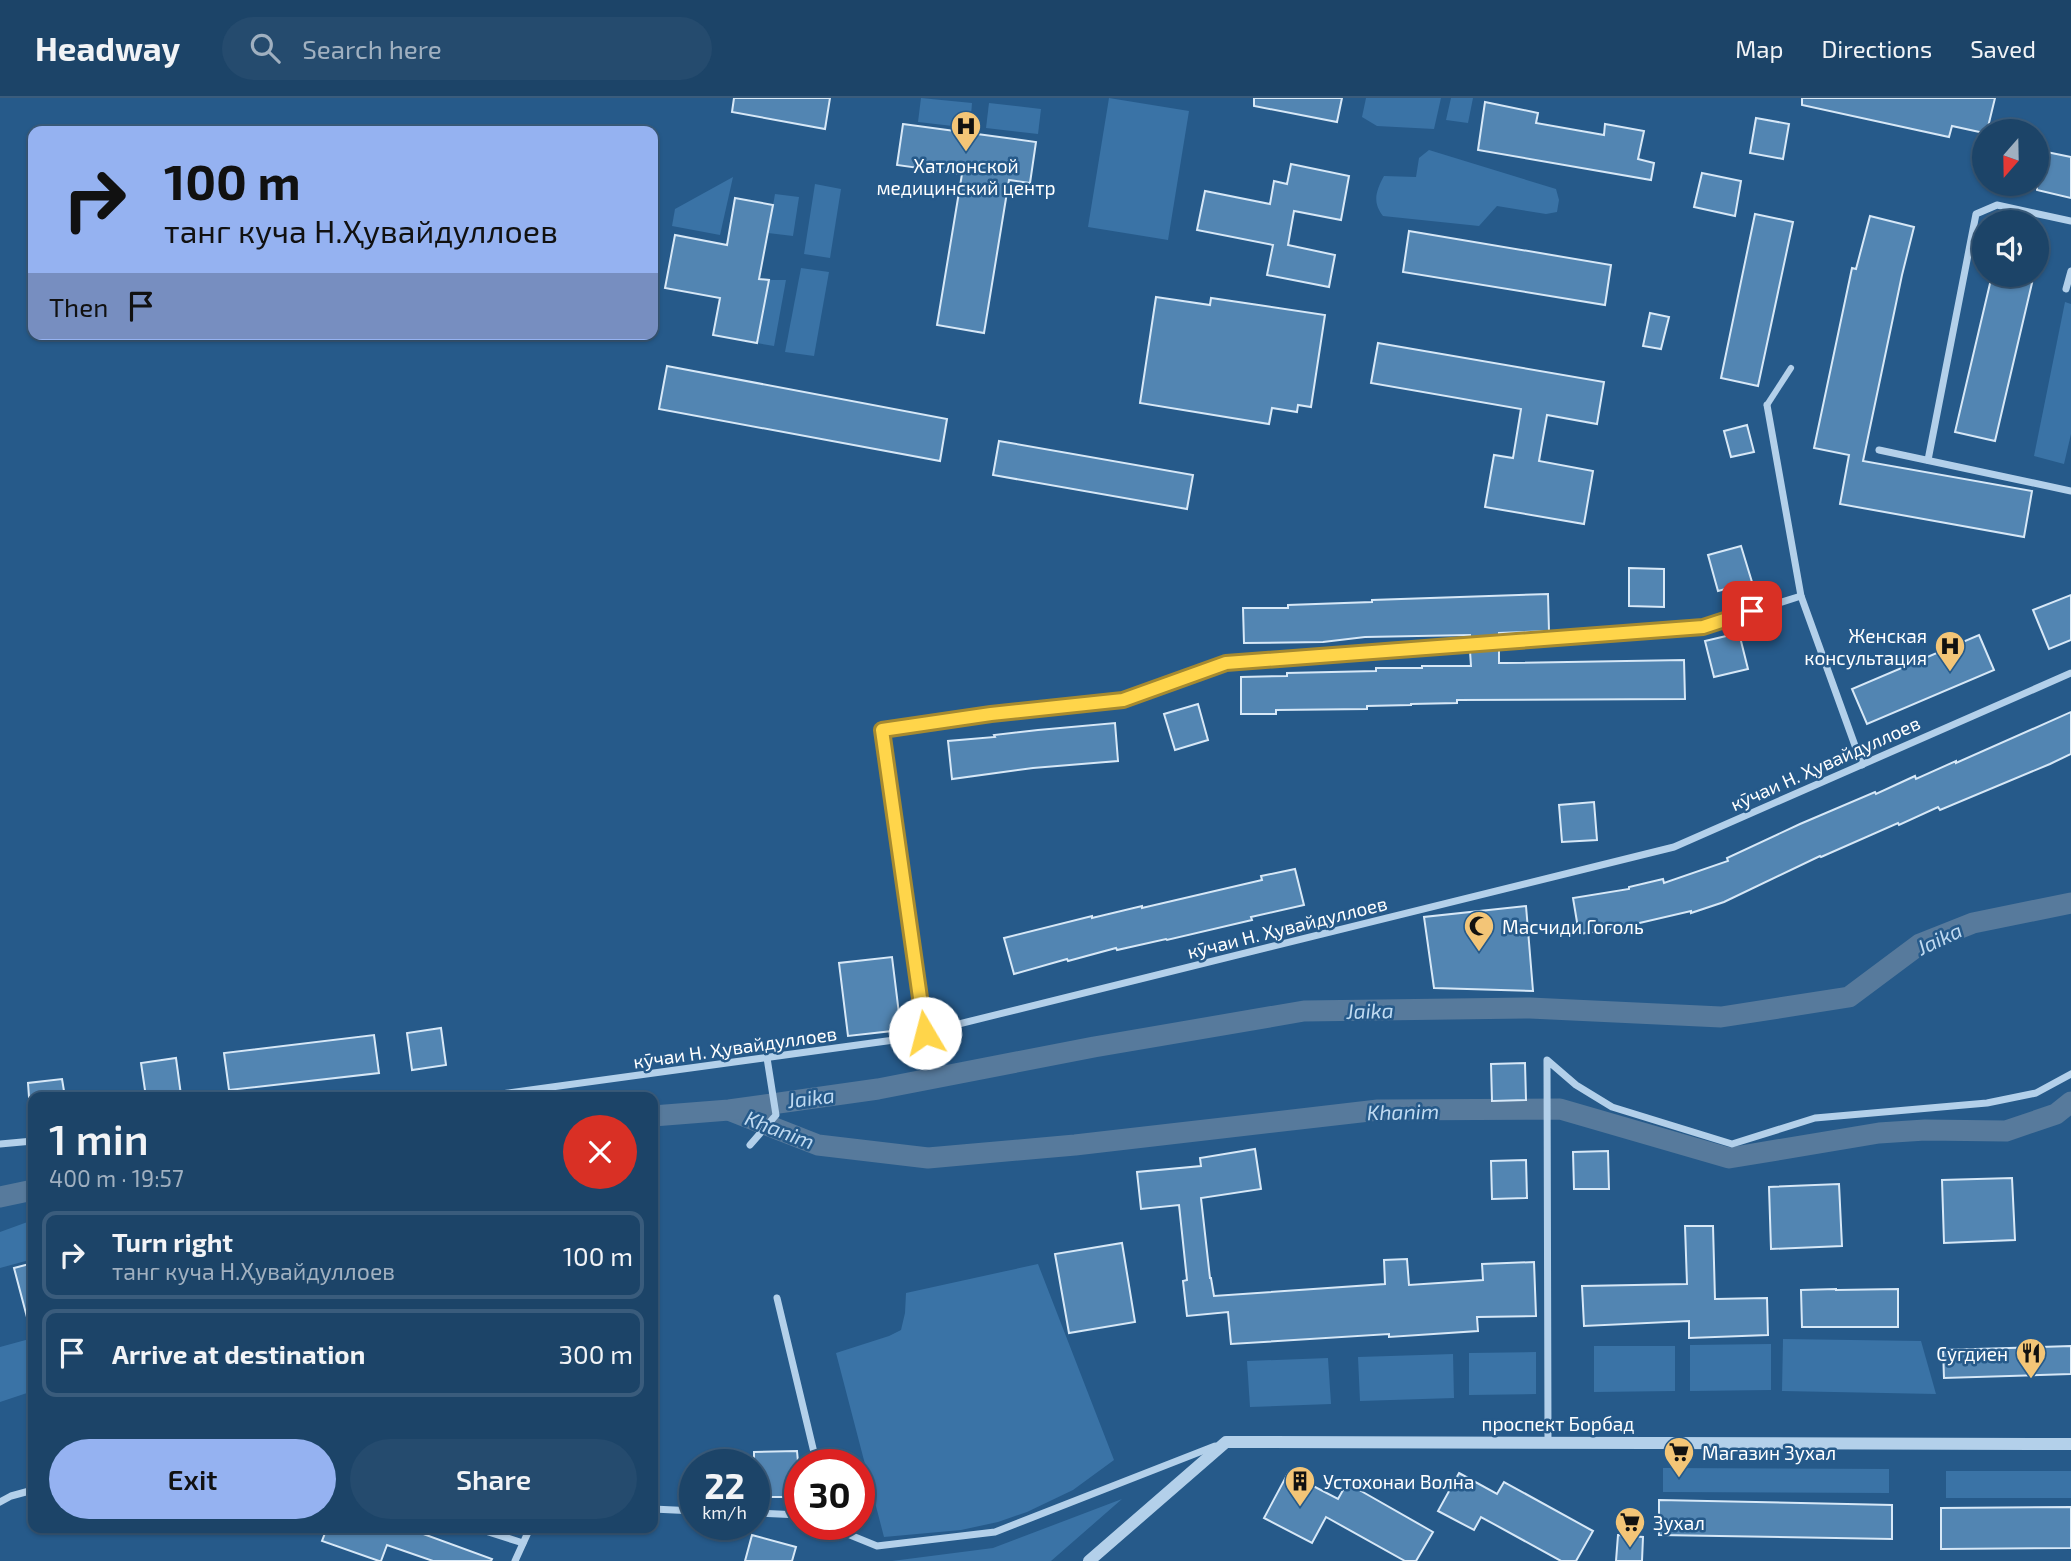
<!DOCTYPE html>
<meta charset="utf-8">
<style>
:root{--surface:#1c4468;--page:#254b6e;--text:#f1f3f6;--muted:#a0b0c0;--line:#3a5c7c;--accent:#95b2f1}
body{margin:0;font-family:"Exo 2",sans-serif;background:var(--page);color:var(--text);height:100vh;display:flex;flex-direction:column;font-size:26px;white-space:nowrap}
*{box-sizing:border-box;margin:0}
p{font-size:23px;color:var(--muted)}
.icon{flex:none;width:38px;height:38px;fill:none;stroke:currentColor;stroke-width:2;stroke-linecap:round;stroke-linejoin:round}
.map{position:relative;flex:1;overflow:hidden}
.details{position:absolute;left:28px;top:994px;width:630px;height:441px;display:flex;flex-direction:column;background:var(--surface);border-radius:14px;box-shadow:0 2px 5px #0004,0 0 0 2px var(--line)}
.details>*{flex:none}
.hud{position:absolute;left:28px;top:28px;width:630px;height:214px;border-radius:14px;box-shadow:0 2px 5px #0004,0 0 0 2px var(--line);background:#95b2f1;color:#111;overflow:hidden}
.needle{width:46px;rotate:200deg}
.controls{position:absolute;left:1972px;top:21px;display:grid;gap:14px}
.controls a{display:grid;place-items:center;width:77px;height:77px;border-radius:50%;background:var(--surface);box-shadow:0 2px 5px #0004,0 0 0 2px var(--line);font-size:35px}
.speed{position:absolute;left:679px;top:1351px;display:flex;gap:14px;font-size:35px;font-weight:700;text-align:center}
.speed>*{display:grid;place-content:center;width:91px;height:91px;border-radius:50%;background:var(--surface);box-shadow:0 2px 5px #0004,0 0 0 2px var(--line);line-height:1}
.speed small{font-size:18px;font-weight:400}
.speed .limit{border:10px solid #d22;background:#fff;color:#111}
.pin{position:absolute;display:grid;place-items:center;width:60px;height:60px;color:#fff;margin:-30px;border-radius:14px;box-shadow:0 4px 10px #0006}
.me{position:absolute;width:77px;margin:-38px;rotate:352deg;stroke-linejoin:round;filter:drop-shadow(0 0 5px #0008)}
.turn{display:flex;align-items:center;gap:24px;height:147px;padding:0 21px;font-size:32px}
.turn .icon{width:91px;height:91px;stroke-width:2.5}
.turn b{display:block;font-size:49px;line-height:60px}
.then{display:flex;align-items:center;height:66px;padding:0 21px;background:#0003;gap:14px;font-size:26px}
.round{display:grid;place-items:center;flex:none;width:74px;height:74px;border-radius:37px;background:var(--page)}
.head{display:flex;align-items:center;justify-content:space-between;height:119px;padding:0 21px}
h1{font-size:42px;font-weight:600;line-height:52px}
.action{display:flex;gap:14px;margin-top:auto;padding:14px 21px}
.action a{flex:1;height:80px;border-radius:42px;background:var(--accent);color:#111;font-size:28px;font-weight:600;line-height:80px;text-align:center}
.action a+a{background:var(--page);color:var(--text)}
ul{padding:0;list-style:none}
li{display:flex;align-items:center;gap:21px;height:88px;margin:0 14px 10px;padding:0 7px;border:4px solid var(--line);border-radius:14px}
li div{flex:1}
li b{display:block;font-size:26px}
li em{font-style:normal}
header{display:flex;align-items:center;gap:42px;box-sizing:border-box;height:98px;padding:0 35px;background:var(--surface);border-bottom:2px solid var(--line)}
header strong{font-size:33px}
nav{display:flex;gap:38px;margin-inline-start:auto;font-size:24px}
.search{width:490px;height:63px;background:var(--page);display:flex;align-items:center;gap:18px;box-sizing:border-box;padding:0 24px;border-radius:38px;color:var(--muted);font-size:26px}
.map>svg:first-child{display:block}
.green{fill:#3a73a6}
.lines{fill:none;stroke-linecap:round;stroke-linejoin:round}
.canal{stroke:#577a9c;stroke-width:21}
.building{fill:#5285b2;stroke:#d7e8f7;stroke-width:2}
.pedestrian{stroke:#b3d0ea;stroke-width:6}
.minor{stroke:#b3d0ea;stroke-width:7}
.tertiary{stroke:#b3d0ea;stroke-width:12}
.route-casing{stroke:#a68a30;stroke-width:18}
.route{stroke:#ffd54a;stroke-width:12}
.labels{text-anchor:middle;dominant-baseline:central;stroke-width:5;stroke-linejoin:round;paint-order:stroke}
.poi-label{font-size:19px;fill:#fff;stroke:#265a8a;text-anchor:start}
.street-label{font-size:19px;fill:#fff;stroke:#265a8a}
.water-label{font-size:21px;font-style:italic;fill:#bfdaf1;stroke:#265a8a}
</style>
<header>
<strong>Headway</strong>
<div class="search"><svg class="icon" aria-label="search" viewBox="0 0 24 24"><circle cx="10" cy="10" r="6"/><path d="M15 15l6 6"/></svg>Search here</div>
<nav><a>Map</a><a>Directions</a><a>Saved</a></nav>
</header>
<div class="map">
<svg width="2071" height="1463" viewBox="0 0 2071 1463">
<rect width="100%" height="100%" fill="#265a8a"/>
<g class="green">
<polygon points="921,0 972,5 970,30 918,24"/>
<polygon points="1109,0 1189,13 1168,142 1088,129"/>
<polygon points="1366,0 1441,0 1434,31 1377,28 1362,19"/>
<polygon points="1451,0 1473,0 1468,25 1446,22"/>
<polygon points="989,5 1041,11 1038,36 986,30"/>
<path d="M1429 52 1556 91 1559 102 1557 114 1546 116 1497 108 1479 128 1383 118C1372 104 1376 93 1384 78L1416 79 1419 60Z"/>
<polygon points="733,79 720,137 672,128 675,111"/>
<polygon points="815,86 841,91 830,160 804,156"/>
<polygon points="775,96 799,99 793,138 768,135"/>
<polygon points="801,170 829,174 814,258 785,254"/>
<polygon points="769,182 786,182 774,248 757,245"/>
<polygon points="2065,204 2071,206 2071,336 2064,366 2034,358"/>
<polygon points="33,1122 33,1161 0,1170 0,1134"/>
<polygon points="1038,1166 1114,1362 1073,1392 1027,1414 998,1424 961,1432 884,1439 836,1255 889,1238 901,1232 905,1215 906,1195"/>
<polygon points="33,1240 33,1293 0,1304 0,1249"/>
<polygon points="1783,1241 1921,1243 1936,1296 1782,1293"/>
<polygon points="1771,1246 1771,1292 1690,1293 1690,1247"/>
<polygon points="1594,1248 1675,1248 1675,1293 1594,1294"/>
<polygon points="1536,1254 1536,1296 1469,1297 1469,1255"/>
<polygon points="1453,1256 1454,1300 1360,1303 1358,1259"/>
<polygon points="1328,1260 1331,1306 1250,1309 1247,1263"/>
<polygon points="1663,1370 1889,1371 1889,1395 1663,1394"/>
<rect x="1946" y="1373" width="125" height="27"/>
<polygon points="1122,1401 1051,1463 892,1463 993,1450"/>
</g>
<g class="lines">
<g class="canal">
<polyline points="731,1013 818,1047 928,1060 1075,1047 1378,1012 1560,1011 1729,1060 1879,1035 1925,1032 2006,1033 2056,1016 2071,1004"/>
<polyline points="653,1018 729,1012 878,991 1094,949 1304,913 1530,910 1721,919 1849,899 1920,846 1973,825 2071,805"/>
<polyline points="0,1099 33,1092"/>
</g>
</g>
<g class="building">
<polygon points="734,0 830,0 825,31 732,14"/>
<polygon points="1254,0 1342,0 1337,24 1254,8"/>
<polygon points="1802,0 1995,0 1987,33 1984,33 1984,35 1952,28 1949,39 1802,7"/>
<polygon points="1485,4 1538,15 1536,25 1604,37 1605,26 1644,33 1638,61 1654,65 1651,82 1478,52"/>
<polygon points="1756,20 1789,26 1783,61 1750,55"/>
<polygon points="903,26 1036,44 1030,85 1009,82 984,235 937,227 962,76 897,67"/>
<polygon points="2037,52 2071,59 2071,100 2037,92"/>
<polygon points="1291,66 1349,78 1341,122 1294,113 1288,147 1335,157 1329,189 1267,177 1273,147 1197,132 1205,93 1270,106 1274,83 1287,86"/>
<polygon points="1702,75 1741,83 1735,118 1694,109"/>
<polygon points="735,100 773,107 759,181 769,182 757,245 713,237 720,200 665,190 675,137 727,147"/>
<polygon points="1755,116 1793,124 1758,288 1721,280"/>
<polygon points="1870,118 1914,129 1902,177 1863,363 2032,393 2024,439 1840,406 1849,357 1814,350 1852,170 1856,171"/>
<polygon points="1409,133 1611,167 1605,207 1403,174"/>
<polygon points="1992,177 2032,185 1995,343 1955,334"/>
<polygon points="1156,199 1210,207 1211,200 1325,217 1311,309 1298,307 1297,314 1272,310 1269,326 1140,305"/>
<polygon points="1650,215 1669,219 1661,251 1643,248"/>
<polygon points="1378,245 1604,284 1597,326 1547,317 1539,363 1593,373 1584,426 1485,409 1494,357 1513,360 1521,311 1371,285"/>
<polygon points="667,268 947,321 940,363 659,311"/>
<polygon points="1747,327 1754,354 1731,359 1724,333"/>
<polygon points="999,343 1193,377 1187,411 993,377"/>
<polygon points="1741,448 1752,484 1718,493 1708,457"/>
<polygon points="1629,470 1664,471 1664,509 1629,508"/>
<polygon points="1548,496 1549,533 1499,535 1499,538 1470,540 1470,537 1365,539 1323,544 1244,545 1243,510 1288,510 1288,507 1372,504 1372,502"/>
<polygon points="2071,497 2071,542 2049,551 2033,512"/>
<polygon points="1739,535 1748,571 1714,579 1705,543"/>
<polygon points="1979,537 1994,572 1867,626 1852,591"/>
<polygon points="1499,551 1499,565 1505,565 1684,562 1685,601 1457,602 1457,605 1411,606 1411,607 1367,608 1367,611 1276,612 1276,616 1241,616 1241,579 1287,578 1287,575 1376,573 1376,570 1422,570 1422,568 1471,568 1470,553"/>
<polygon points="1198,606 1208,642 1175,652 1164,616"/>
<polygon points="2071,614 2071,656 2050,666 1940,712 1938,709 1899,727 1898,725 1821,759 1820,758 1724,804 1691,815 1691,813 1618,830 1579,836 1573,800 1629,791 1629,789 1663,781 1664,785 1728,763 1727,760 1800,726 1875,694 1876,696 1915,678 1916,681 1956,663 1956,665"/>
<polygon points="1115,625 1118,663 1033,670 952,681 948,643 995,639 994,637 1038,632"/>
<polygon points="1594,704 1597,742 1562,744 1559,707"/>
<polygon points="1295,771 1304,807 1251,819 1252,822 1167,842 1166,841 1117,852 1116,850 1068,863 1067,861 1014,876 1004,840 1092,818 1092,820 1142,808 1142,810 1262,782 1261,778"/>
<polygon points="1526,808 1533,893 1434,890 1424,819"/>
<polygon points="892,859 901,932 848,938 839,865"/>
<polygon points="441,930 446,967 412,972 407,935"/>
<polygon points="374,937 379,975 229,992 224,955"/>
<polygon points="176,960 181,997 146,999 141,965"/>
<polygon points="1525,965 1526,1002 1492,1003 1491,966"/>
<polygon points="62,981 65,999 29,999 28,985"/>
<polygon points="1255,1051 1261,1091 1201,1100 1210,1180 1211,1180 1214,1198 1385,1186 1384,1162 1407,1161 1409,1187 1483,1182 1482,1166 1534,1164 1536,1218 1477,1219 1478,1233 1389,1239 1389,1236 1231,1246 1228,1214 1187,1218 1183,1183 1187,1182 1179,1107 1141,1111 1137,1074 1201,1068 1200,1060"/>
<polygon points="1608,1053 1609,1091 1574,1091 1573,1054"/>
<polygon points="1526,1062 1527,1100 1492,1101 1491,1063"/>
<polygon points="2012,1080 2015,1142 1944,1145 1942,1082"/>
<polygon points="1839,1086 1842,1148 1771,1151 1769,1089"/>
<polygon points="1685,1128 1713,1128 1715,1201 1767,1200 1768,1237 1689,1240 1689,1223 1584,1228 1582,1188 1687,1186"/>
<polygon points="1122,1145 1135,1224 1069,1235 1055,1156"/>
<polygon points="33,1165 33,1223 28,1223 14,1170"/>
<polygon points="1836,1191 1836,1192 1898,1191 1898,1229 1802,1229 1801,1192"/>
<polygon points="2071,1248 2071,1276 1944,1280 1943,1252"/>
<polygon points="797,1353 800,1385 797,1385 797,1399 754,1399 754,1354"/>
<polygon points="1288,1375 1338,1401 1347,1385 1433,1434 1416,1463 1405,1463 1326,1419 1312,1445 1264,1420"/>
<polygon points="1459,1375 1497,1396 1504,1384 1593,1433 1576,1463 1561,1463 1481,1419 1474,1432 1438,1413"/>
<polygon points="1659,1402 1892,1407 1892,1441 1659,1437"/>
<polygon points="2071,1409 2071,1450 1941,1451 1941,1410"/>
<polygon points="327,1430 407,1430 492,1461 491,1463 433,1463 387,1447 381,1463 379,1463 322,1443"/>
<polygon points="752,1437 796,1449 792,1463 745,1463"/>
<polygon points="1618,1437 1643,1439 1642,1463 1616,1463"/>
</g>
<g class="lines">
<polyline class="pedestrian" points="1767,307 1791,270"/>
<g class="minor">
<polyline points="2066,191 2071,173"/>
<polyline points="1767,307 1801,498 1862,667"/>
<polyline points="1879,352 2071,393"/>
<polyline points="1928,362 1976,116 1997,107 2071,123"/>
<polyline points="925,935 882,632 991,616 1123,602 1226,565 1703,529 1801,498"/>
<polyline points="479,999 894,942 1674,749 2071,575"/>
<polyline points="0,1046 33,1043"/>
<polyline points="750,1047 776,1017 767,960"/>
<polyline points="777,1200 817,1367"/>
<polyline points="1548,1344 1547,962 1576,987 1612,1009 1732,1046 1815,1020 1987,1005 2036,995 2071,976"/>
<polyline points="0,1404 11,1398 33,1392"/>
<polyline points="653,1411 695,1413"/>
<polyline points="754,1415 800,1417"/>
<polyline points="823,1426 877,1448 995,1434 1215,1348"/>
<polyline points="476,1430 523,1445"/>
<polyline points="515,1463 530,1430"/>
</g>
<polyline class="tertiary" points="1089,1463 1226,1344 2071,1346"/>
</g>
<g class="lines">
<g class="route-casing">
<polyline id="route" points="925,935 882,632 991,616 1123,602 1226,565 1703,529 1752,513"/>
</g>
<use href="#route" class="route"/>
</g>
<defs>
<g id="hospital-pin" transform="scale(1.575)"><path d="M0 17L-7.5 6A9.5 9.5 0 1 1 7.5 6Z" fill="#f3c577" stroke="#265a8a"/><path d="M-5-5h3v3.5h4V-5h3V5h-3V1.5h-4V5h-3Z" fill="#111"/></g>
<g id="mosque-pin" transform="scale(1.575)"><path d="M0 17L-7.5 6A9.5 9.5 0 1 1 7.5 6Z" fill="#f3c577" stroke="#265a8a"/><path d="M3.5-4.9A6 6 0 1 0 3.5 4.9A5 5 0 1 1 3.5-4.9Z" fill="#111"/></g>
<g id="restaurant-pin" transform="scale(1.575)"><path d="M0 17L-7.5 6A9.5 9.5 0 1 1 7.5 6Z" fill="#f3c577" stroke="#265a8a"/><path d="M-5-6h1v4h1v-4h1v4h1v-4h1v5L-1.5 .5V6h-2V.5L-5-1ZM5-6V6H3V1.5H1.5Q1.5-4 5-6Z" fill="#111"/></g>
<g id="supermarket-pin" transform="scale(1.575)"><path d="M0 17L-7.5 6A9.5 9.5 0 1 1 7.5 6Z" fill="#f3c577" stroke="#265a8a"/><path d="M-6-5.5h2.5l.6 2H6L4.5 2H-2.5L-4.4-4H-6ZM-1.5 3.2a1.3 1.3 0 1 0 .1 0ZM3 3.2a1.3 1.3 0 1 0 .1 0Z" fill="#111"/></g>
<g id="building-pin" transform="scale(1.575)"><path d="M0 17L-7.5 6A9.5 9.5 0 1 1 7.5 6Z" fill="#f3c577" stroke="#265a8a"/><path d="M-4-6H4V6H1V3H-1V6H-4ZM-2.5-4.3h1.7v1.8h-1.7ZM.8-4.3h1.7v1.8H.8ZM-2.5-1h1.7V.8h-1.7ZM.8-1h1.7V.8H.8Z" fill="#111"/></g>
</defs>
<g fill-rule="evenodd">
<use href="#hospital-pin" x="966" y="28"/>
<use href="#hospital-pin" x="1950" y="548"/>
<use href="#mosque-pin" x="1479" y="828"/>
<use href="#restaurant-pin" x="2031" y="1255"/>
<use href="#supermarket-pin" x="1679" y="1354"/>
<use href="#building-pin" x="1300" y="1383"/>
<use href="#supermarket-pin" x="1630" y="1424"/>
</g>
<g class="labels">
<g class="poi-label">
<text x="966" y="67" text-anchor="middle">Хатлонской<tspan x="966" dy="22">медицинский центр</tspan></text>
<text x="1927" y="537" text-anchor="end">Женская<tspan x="1927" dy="22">консультация</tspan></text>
<text x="1502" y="828">Масчиди Гоголь</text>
<text x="2008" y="1255" text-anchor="end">Сугдиен</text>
<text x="1702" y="1354">Магазин Зухал</text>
<text x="1323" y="1383">Устохонаи Волна</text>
<text x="1653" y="1424">Зухал</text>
</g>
<g class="street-label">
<text transform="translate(1825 665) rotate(-24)">кӯчаи Н. Ҳувайдуллоев</text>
<text transform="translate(1287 829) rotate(-14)">кӯчаи Н. Ҳувайдуллоев</text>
<text transform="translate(735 949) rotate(-8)">кӯчаи Н. Ҳувайдуллоев</text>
<text x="1558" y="1325">проспект Борбад</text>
</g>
<g class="water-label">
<text transform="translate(1939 840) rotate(-25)">Jaika</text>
<text transform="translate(1370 912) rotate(-1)">Jaika</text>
<text transform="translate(811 999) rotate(-7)">Jaika</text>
<text transform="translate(1403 1013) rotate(-1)">Khanim</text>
<text transform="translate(780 1031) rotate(21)">Khanim</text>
</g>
</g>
</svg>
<div class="controls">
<a><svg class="needle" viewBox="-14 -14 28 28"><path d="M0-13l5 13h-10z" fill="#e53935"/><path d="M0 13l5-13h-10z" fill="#a0b0c0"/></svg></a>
<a><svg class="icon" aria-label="sound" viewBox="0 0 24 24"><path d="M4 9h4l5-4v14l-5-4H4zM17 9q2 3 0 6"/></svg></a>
</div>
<div class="speed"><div>22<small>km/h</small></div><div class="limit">30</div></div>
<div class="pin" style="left:1752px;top:513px;background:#d93025"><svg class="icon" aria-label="arrive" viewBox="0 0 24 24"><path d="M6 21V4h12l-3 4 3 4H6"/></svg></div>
<svg class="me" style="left:925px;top:935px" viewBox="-20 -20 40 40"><circle r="19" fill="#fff"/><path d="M0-13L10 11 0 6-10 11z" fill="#ffd54a"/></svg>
<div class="hud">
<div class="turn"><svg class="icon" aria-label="right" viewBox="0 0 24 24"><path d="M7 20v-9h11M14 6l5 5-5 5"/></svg><div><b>100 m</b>танг куча Н.Ҳувайдуллоев</div></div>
<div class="then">Then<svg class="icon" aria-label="arrive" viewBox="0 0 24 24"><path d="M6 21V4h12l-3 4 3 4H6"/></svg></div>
</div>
<section class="details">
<div class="head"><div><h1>1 min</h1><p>400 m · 19:57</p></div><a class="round" style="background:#d93025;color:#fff"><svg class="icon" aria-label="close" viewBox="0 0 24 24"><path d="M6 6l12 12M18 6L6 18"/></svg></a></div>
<ul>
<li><svg class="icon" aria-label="right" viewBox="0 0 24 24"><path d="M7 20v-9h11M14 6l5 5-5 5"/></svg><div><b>Turn right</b><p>танг куча Н.Ҳувайдуллоев</p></div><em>100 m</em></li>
<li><svg class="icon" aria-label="arrive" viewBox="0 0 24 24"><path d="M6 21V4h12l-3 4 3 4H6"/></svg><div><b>Arrive at destination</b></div><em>300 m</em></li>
</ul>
<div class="action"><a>Exit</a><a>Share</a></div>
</section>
</div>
